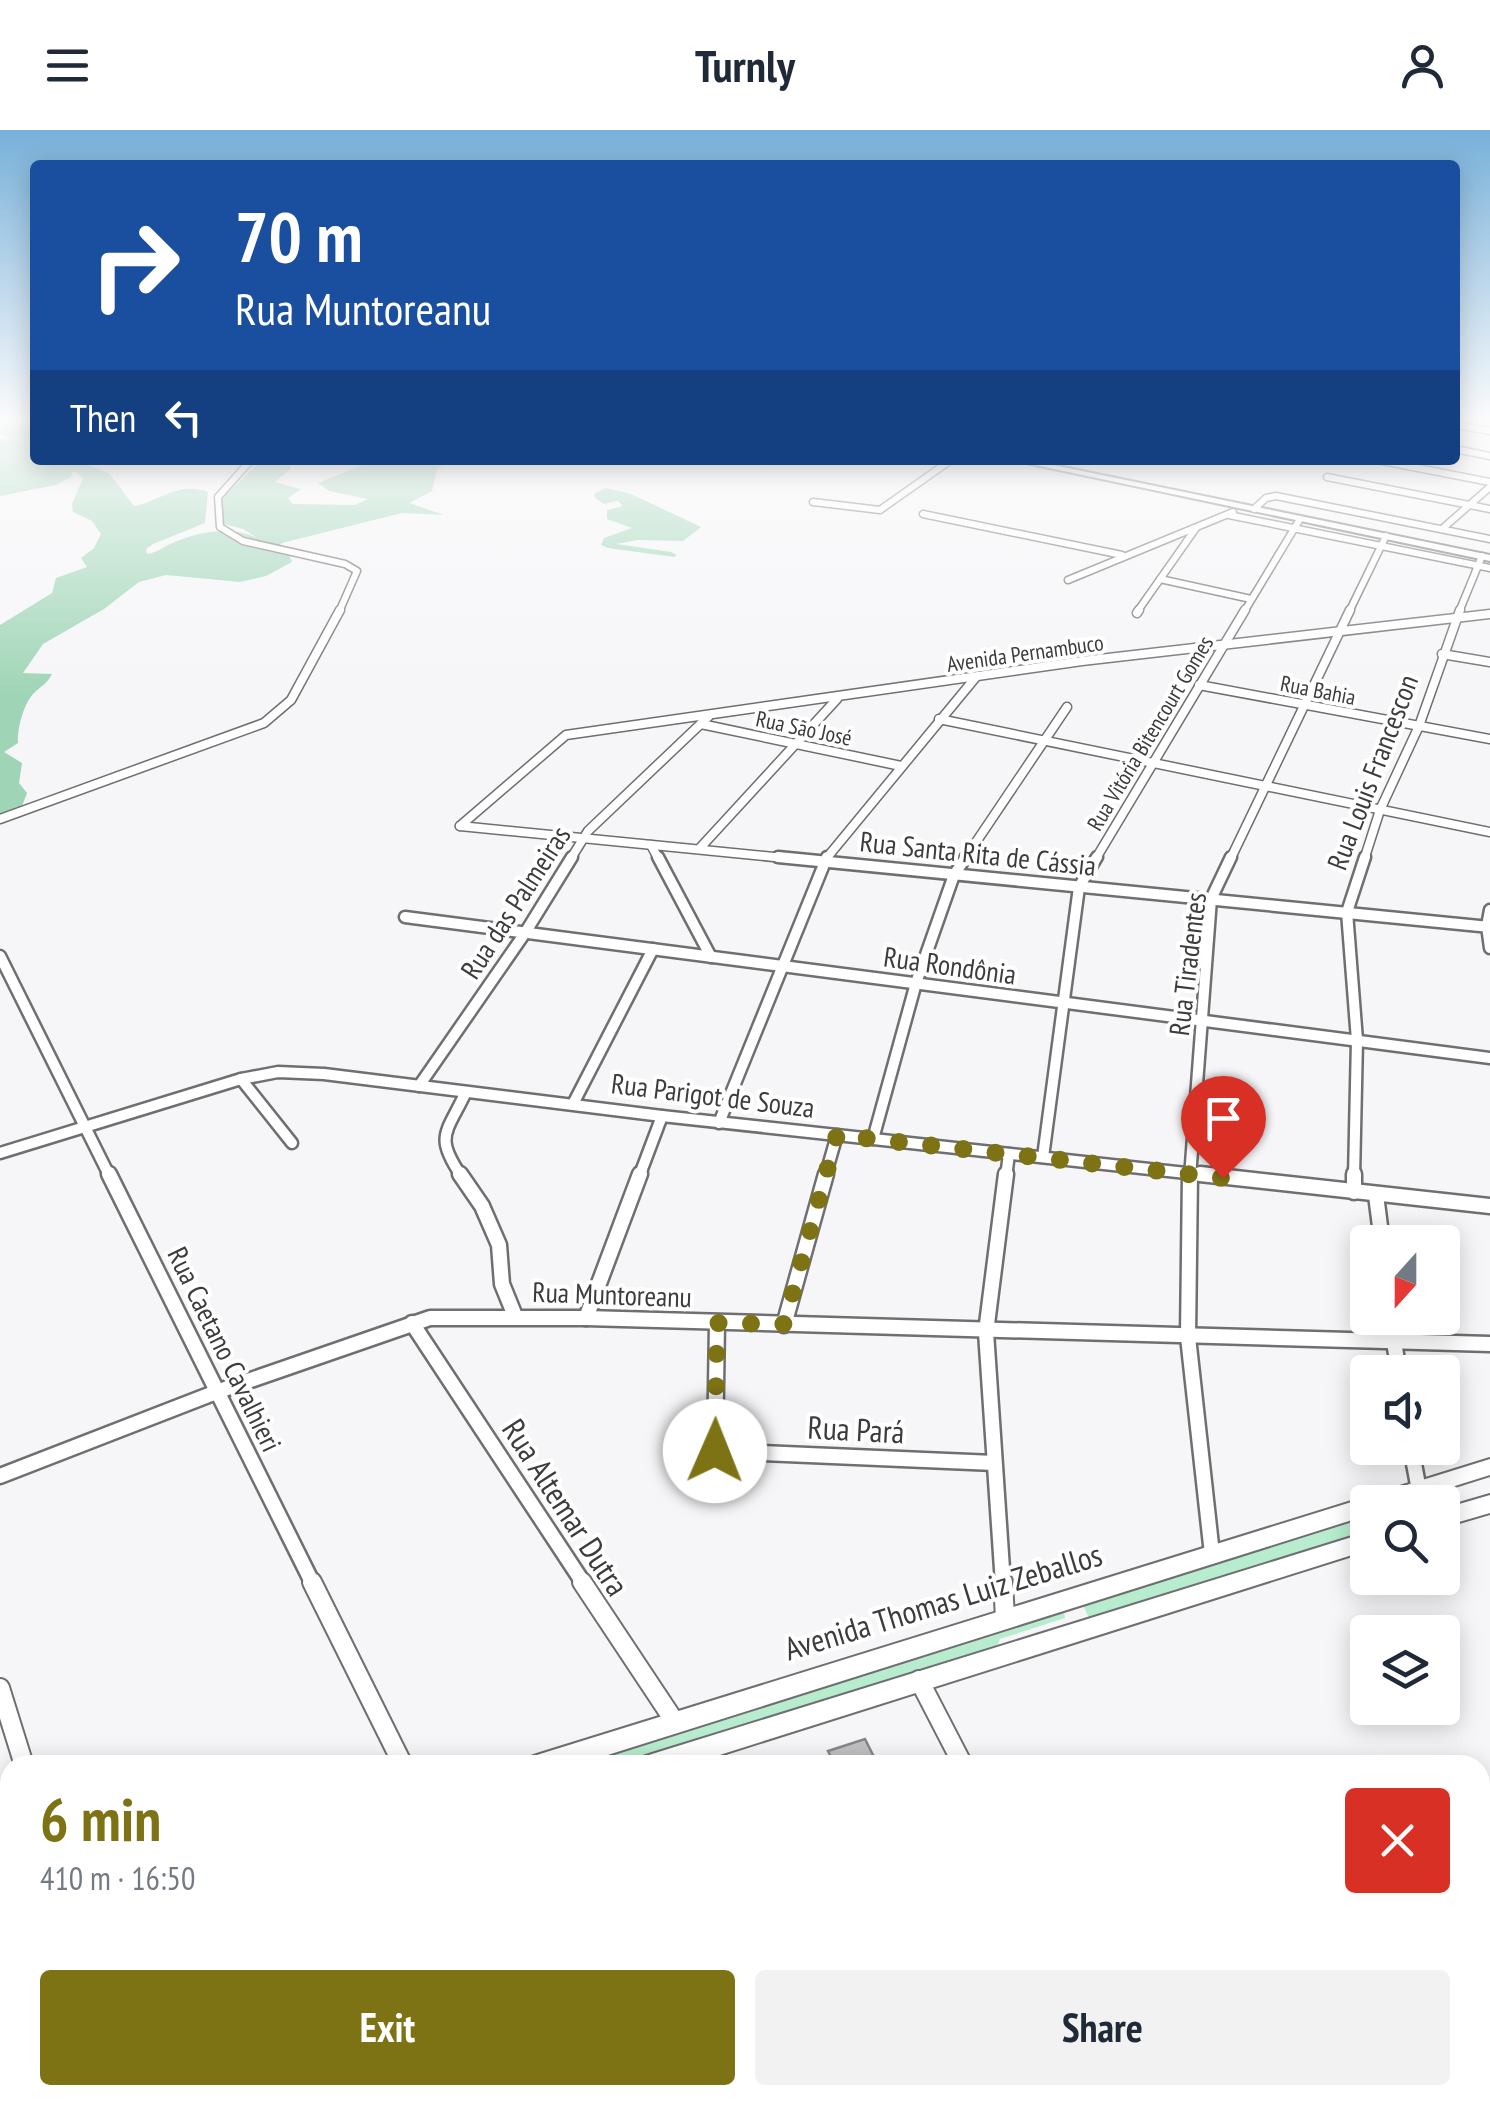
<!DOCTYPE html>
<meta charset="utf-8">
<style>
:root{--surface:#fff;--page:#f2f2f3;--text:#1f2937;--muted:#747a83;--accent:#7e7314}
body{margin:0;font-family:"PT Sans Narrow",sans-serif;background:var(--page);color:var(--text);height:100vh;display:flex;flex-direction:column;font-size:38px;white-space:nowrap}
*{box-sizing:border-box;margin:0}
p{font-size:32px;color:var(--muted)}
.icon{flex:none;width:55px;height:55px;fill:none;stroke:currentColor;stroke-width:2;stroke-linecap:round;stroke-linejoin:round}
.map{position:relative;flex:1;overflow:hidden}
.panel{position:absolute;left:0px;top:1625px;width:1490px;height:350px;display:flex;flex-direction:column;background:var(--surface);border-radius:30px 30px 0 0;box-shadow:0 5px 25px #0003}
.panel>*{flex:none}
.guide{position:absolute;left:30px;top:30px;width:1430px;height:305px;border-radius:10px;box-shadow:0 5px 25px #0003;background:#1a4fa0;color:#fff;overflow:hidden}
.needle{width:65px;rotate:201deg}
.buttons{position:absolute;left:1350px;top:1095px;display:grid;gap:20px}
.buttons a{display:grid;place-items:center;width:110px;height:110px;border-radius:10px;background:var(--surface);box-shadow:0 5px 25px #0003;font-size:50px}
.pin{position:absolute;display:grid;place-items:center;width:85px;height:85px;color:#fff;margin:-102px -42px;border-radius:50% 50% 50% 0;rotate:-45deg;box-shadow:0 0 10px #0007}
.pin .icon{rotate:45deg}
.me{position:absolute;width:110px;margin:-55px;rotate:1deg;stroke-linejoin:round;filter:drop-shadow(0 0 8px #0008)}
.turn{display:flex;align-items:center;gap:35px;height:210px;padding:0 40px;font-size:45px}
.turn .icon{width:130px;height:130px;stroke-width:2.5}
.turn b{display:block;font-size:70px;line-height:85px}
.then{display:flex;align-items:center;height:95px;padding:0 40px;background:#0003;gap:20px;font-size:38px}
.round{display:grid;place-items:center;flex:none;width:105px;height:105px;border-radius:10px;background:var(--page)}
.head{display:flex;align-items:center;justify-content:space-between;height:170px;padding:0 40px}
h1{font-size:60px;font-weight:800;line-height:75px;color:var(--accent)}
.action{display:flex;gap:20px;margin-top:auto;padding:20px 40px}
.action a{flex:1;height:115px;border-radius:10px;background:var(--accent);color:#fff;font-size:40px;font-weight:800;line-height:115px;text-align:center}
.action a+a{background:var(--page);color:var(--text)}
header{display:flex;justify-content:space-between;align-items:center;height:130px;padding:0 40px;background:var(--surface);font-size:45px;font-weight:800}
.map>svg:first-child{display:block}
.green{fill:#b7edce}
.forest{fill:#9fd5b6}
.building{fill:#c1c1c3;stroke:#878788;stroke-width:2.5}
.lines{fill:none;stroke-linecap:round;stroke-linejoin:round}
.street-far4-casing{stroke:#6f6f71;stroke-width:9}
.street-far3-casing{stroke:#6f6f71;stroke-width:11}
.street-far2-casing{stroke:#6f6f71;stroke-width:15}
.street-far1-casing{stroke:#6f6f71;stroke-width:19}
.street-casing{stroke:#6f6f71;stroke-width:22}
.secondary-casing{stroke:#6f6f71;stroke-width:4}
.street-far4{stroke:#fff;stroke-width:6}
.street-far3{stroke:#fff;stroke-width:8}
.street-far2{stroke:#fff;stroke-width:10}
.street-far1{stroke:#fff;stroke-width:14}
.street{stroke:#fff;stroke-width:18}
.secondary{fill:#fff;fill-rule:evenodd}
.route{stroke:#7e7314;stroke-width:18;stroke-dasharray:0 32.4}
.labels{text-anchor:middle;dominant-baseline:central;stroke-width:8;stroke-linejoin:round;paint-order:stroke}
.far-street-label{font-size:22px;fill:#3c3c3d;stroke:#fff}
.street-label{font-size:28px;fill:#3c3c3d;stroke:#fff}
.near-street-label{font-size:32px;fill:#3c3c3d;stroke:#fff}
</style>
<header><svg class="icon" aria-label="menu" viewBox="0 0 24 24"><path d="M4 6h16M4 12h16M4 18h16"/></svg>Turnly<svg class="icon" aria-label="person" viewBox="0 0 24 24"><circle cx="12" cy="8" r="4"/><path d="M4 21q1-7 8-7t8 7"/></svg></header>
<div class="map">
<svg width="1490" height="1975" viewBox="0 0 1490 1975">
<rect width="100%" height="100%" fill="#f6f6f8"/>
<g class="green">
<polygon points="1367,1386 1367,1401 1089,1488 1082,1473"/>
<polygon points="1064,1481 1065,1488 1000,1509 997,1517 621,1635 573,1635"/>
</g>
<g class="forest">
<path d="M0 291 11 295 35 294V330L90 332 88 335 109 343 134 376C161 371 177 351 208 362L205 393 153 414 146 419 147 424C160 422 165 415 177 411 202 401 233 396 257 408L243 399 223 394 220 370 262 330H287L291 338 275 352 301 359 288 368 293 374 355 375 368 369 329 361 318 353 365 334 362 330H447L437 340 432 361 409 373 444 385 402 383 282 413 280 415 286 417 292 432 266 446 240 452 166 445 139 452 104 479 43 514 23 543 52 544C47 554 41 556 34 563 23 574 17 600 18 613L4 622 22 633 19 653 27 663 21 679 0 687V495L52 463 56 448 87 437 81 428 94 418 101 404 92 391 73 382 72 374 83 348 73 341 71 347 56 355 0 366V309H11L0 304Z"/>
<polygon points="606,358 631,364 701,397 683,411 638,410 616,414 671,422 677,425 674,427 608,418 601,415 604,408 632,398 607,389 607,380 623,376 618,371 604,374 595,368 594,364"/>
</g>
<polygon class="building" points="865,1609 878,1635 835,1635 828,1621"/>
<g class="lines">
<g class="street-far4-casing">
<g id="street-far4">
<polyline points="1456,295 1490,301"/>
<polyline points="1455,319 1490,326"/>
<polyline points="251,330 218,367 220,397 243,411 345,434 357,441 339,482"/>
<polyline points="1377,330 1490,352"/>
<polyline points="1327,347 1490,379"/>
<polyline points="813,372 880,380 951,330"/>
<polyline points="1254,379 1266,368 1276,366 1490,409"/>
<polyline points="923,384 1122,425"/>
<polyline points="1229,385 1490,438"/>
<polyline points="1442,399 1490,357"/>
<polyline points="1160,449 1251,469"/>
<polyline points="1068,450 1233,382"/>
<polyline points="1137,482 1196,398"/>
<polyline points="1244,482 1300,389"/>
<polyline points="1349,482 1386,406"/>
<polyline points="1459,482 1482,426"/>
</g>
</g>
<g class="street-far3-casing">
<g id="street-far3">
<polyline points="1137,483 1139,480"/>
<polyline points="1442,524 1490,532"/>
<polyline points="1199,555 1490,609"/>
<polyline points="939,589 1490,702"/>
<polyline points="701,594 901,636"/>
<polyline points="0,689 264,593 291,570 340,480"/>
<polyline points="460,696 566,605 1082,531 1490,484"/>
<polyline points="460,696 804,730"/>
<polyline points="651,715 659,730"/>
<polyline points="700,718 837,569"/>
<polyline points="570,730 588,701 709,586"/>
<polyline points="825,730 976,547"/>
<polyline points="964,730 1067,577"/>
<polyline points="1095,730 1245,480"/>
<polyline points="1230,730 1350,480"/>
<polyline points="1364,730 1380,680 1419,596 1460,480"/>
</g>
</g>
<g class="street-far2-casing">
<g id="street-far2">
<polyline points="658,727 711,827"/>
<polyline points="778,727 1490,797"/>
<polyline points="1490,780 1487,796 1490,818"/>
<polyline points="405,787 1490,928"/>
<polyline points="0,826 110,1047"/>
<polyline points="241,949 292,1013"/>
<polyline points="419,956 525,803 572,727"/>
<polyline points="573,974 653,819"/>
<polyline points="719,993 827,727"/>
<polyline points="873,1009 916,853 954,745 966,727"/>
<polyline points="0,1023 241,949 278,942 324,944 662,986 1223,1047"/>
<polyline points="1043,1027 1079,757 1097,727"/>
<path d="M462 1047C434 1006 446 1004 466 962"/>
<polyline points="639,1047 662,986"/>
<polyline points="825,1047 837,1005"/>
<polyline points="1006,1047 1009,1024"/>
<polyline points="1190,1047 1211,769 1231,727"/>
<polyline points="1354,1047 1357,910 1347,782 1365,727"/>
</g>
</g>
<g class="street-far1-casing">
<g id="street-far1">
<polyline points="109,1044 313,1454"/>
<polyline points="460,1044 482,1076 499,1115 502,1154 515,1186"/>
<polyline points="1190,1044 1188,1207 1212,1424"/>
<polyline points="1200,1044 1490,1076"/>
<polyline points="1354,1062 1354,1044"/>
<polyline points="1376,1065 1382,1112"/>
<polyline points="586,1188 640,1044"/>
<polyline points="1390,1188 1399,1242"/>
<polyline points="412,1193 584,1454"/>
<polyline points="717,1193 715,1321 994,1333"/>
<polyline points="784,1195 826,1044"/>
<polyline points="1411,1318 1419,1360"/>
<polyline points="0,1346 219,1261 430,1188 586,1188 1490,1214"/>
<polyline points="1003,1454 986,1202 1006,1044"/>
</g>
</g>
<g class="street-casing">
<g id="street">
<polyline points="312,1452 403,1635"/>
<polyline points="582,1452 675,1592"/>
<polyline points="1003,1452 1005,1488"/>
<polyline points="919,1550 963,1635"/>
<polyline points="0,1558 24,1635"/>
<polyline points="1134,1965 1139,1975"/>
</g>
</g>
<g class="secondary-casing">
<g id="secondary">
<polygon points="1011,330 1029,330 1490,425 1490,431"/>
<polygon points="1490,1329 1490,1345 1404,1372 1368,1372 1368,1385 576,1635 527,1635 531,1627 540,1624"/>
<polygon points="1490,1365 1490,1383 1442,1397 1442,1379"/>
<polygon points="1368,1402 1368,1420 688,1635 639,1635 643,1627 652,1624"/>
<polygon points="10,1781 10,1807 0,1810 0,1784"/>
<polygon points="10,1827 10,1855 0,1859 0,1831"/>
<polygon points="1490,1882 1490,1949 1480,1953 1480,1886"/>
<polygon points="1480,1953 1488,1965 1486,1975 1456,1975 1458,1965 1480,1965"/>
</g>
</g>
<use href="#street-far4" class="street-far4"/>
<use href="#street-far3" class="street-far3"/>
<use href="#street-far2" class="street-far2"/>
<use href="#street-far1" class="street-far1"/>
<use href="#street" class="street"/>
<use href="#secondary" class="secondary"/>
</g>
<linearGradient id="sky" x2="0" y2="1"><stop stop-color="#77b0d9"/><stop offset="0.51" stop-color="#fbfbfc"/><stop offset="1" stop-color="#fbfbfc" stop-opacity="0"/></linearGradient>
<rect width="1490" height="565" fill="url(#sky)"/>
<g class="lines">
<polyline class="route" points="715,1321 717,1193 784,1194 837,1005 1223,1048"/>
</g>
<g class="labels">
<g class="far-street-label">
<text transform="translate(1025 523) rotate(-8)">Avenida Pernambuco</text>
<text transform="translate(1318 560) rotate(11)">Rua Bahia</text>
<text transform="translate(804 598) rotate(12)">Rua São José</text>
<text transform="translate(1150 603) rotate(-59)">Rua Vitória Bitencourt Gomes</text>
</g>
<g class="street-label">
<text transform="translate(1372 642) rotate(-69)">Rua Louis Francescon</text>
<text transform="translate(978 723) rotate(6)">Rua Santa Rita de Cássia</text>
<text transform="translate(515 772) rotate(-57)">Rua das Palmeiras</text>
<text transform="translate(1187 834) rotate(-83)">Rua Tiradentes</text>
<text transform="translate(950 835) rotate(8)">Rua Rondônia</text>
<text transform="translate(713 965) rotate(7)">Rua Parigot de Souza</text>
<text transform="translate(612 1164) rotate(2)">Rua Muntoreanu</text>
<text transform="translate(225 1219) rotate(64)">Rua Caetano Cavalhieri</text>
</g>
<g class="near-street-label">
<text transform="translate(856 1299) rotate(3)">Rua Pará</text>
<text transform="translate(566 1377) rotate(57)">Rua Altemar Dutra</text>
<text transform="translate(943 1471) rotate(-17)">Avenida Thomas Luiz Zeballos</text>
</g>
</g>
</svg>
<div class="buttons">
<a><svg class="needle" viewBox="-14 -14 28 28"><path d="M0-13l5 13h-10z" fill="#e53935"/><path d="M0 13l5-13h-10z" fill="#747a83"/></svg></a>
<a><svg class="icon" aria-label="sound" viewBox="0 0 24 24"><path d="M4 9h4l5-4v14l-5-4H4zM17 9q2 3 0 6"/></svg></a>
<a><svg class="icon" aria-label="search" viewBox="0 0 24 24"><circle cx="10" cy="10" r="6"/><path d="M15 15l6 6"/></svg></a>
<a><svg class="icon" aria-label="layers" viewBox="0 0 24 24"><path d="M12 4l9 5-9 5-9-5zM3 14l9 5 9-5"/></svg></a>
</div>
<div class="pin" style="left:1223px;top:1048px;background:#d93025"><svg class="icon" aria-label="arrive" viewBox="0 0 24 24"><path d="M6 21V4h12l-3 4 3 4H6"/></svg></div>
<svg class="me" style="left:715px;top:1321px" viewBox="-20 -20 40 40"><circle r="19" fill="#fff"/><path d="M0-13L10 11 0 6-10 11z" fill="#7e7314"/></svg>
<div class="guide">
<div class="turn"><svg class="icon" aria-label="right" viewBox="0 0 24 24"><path d="M7 20v-9h11M14 6l5 5-5 5"/></svg><div><b>70 m</b>Rua Muntoreanu</div></div>
<div class="then">Then<svg class="icon" aria-label="left" viewBox="0 0 24 24"><path d="M17 20v-9H6M10 6l-5 5 5 5"/></svg></div>
</div>
<section class="panel">
<div class="head"><div><h1>6 min</h1><p>410 m · 16:50</p></div><a class="round" style="background:#d93025;color:#fff"><svg class="icon" aria-label="close" viewBox="0 0 24 24"><path d="M6 6l12 12M18 6L6 18"/></svg></a></div>
<div class="action"><a>Exit</a><a>Share</a></div>
</section>
</div>
